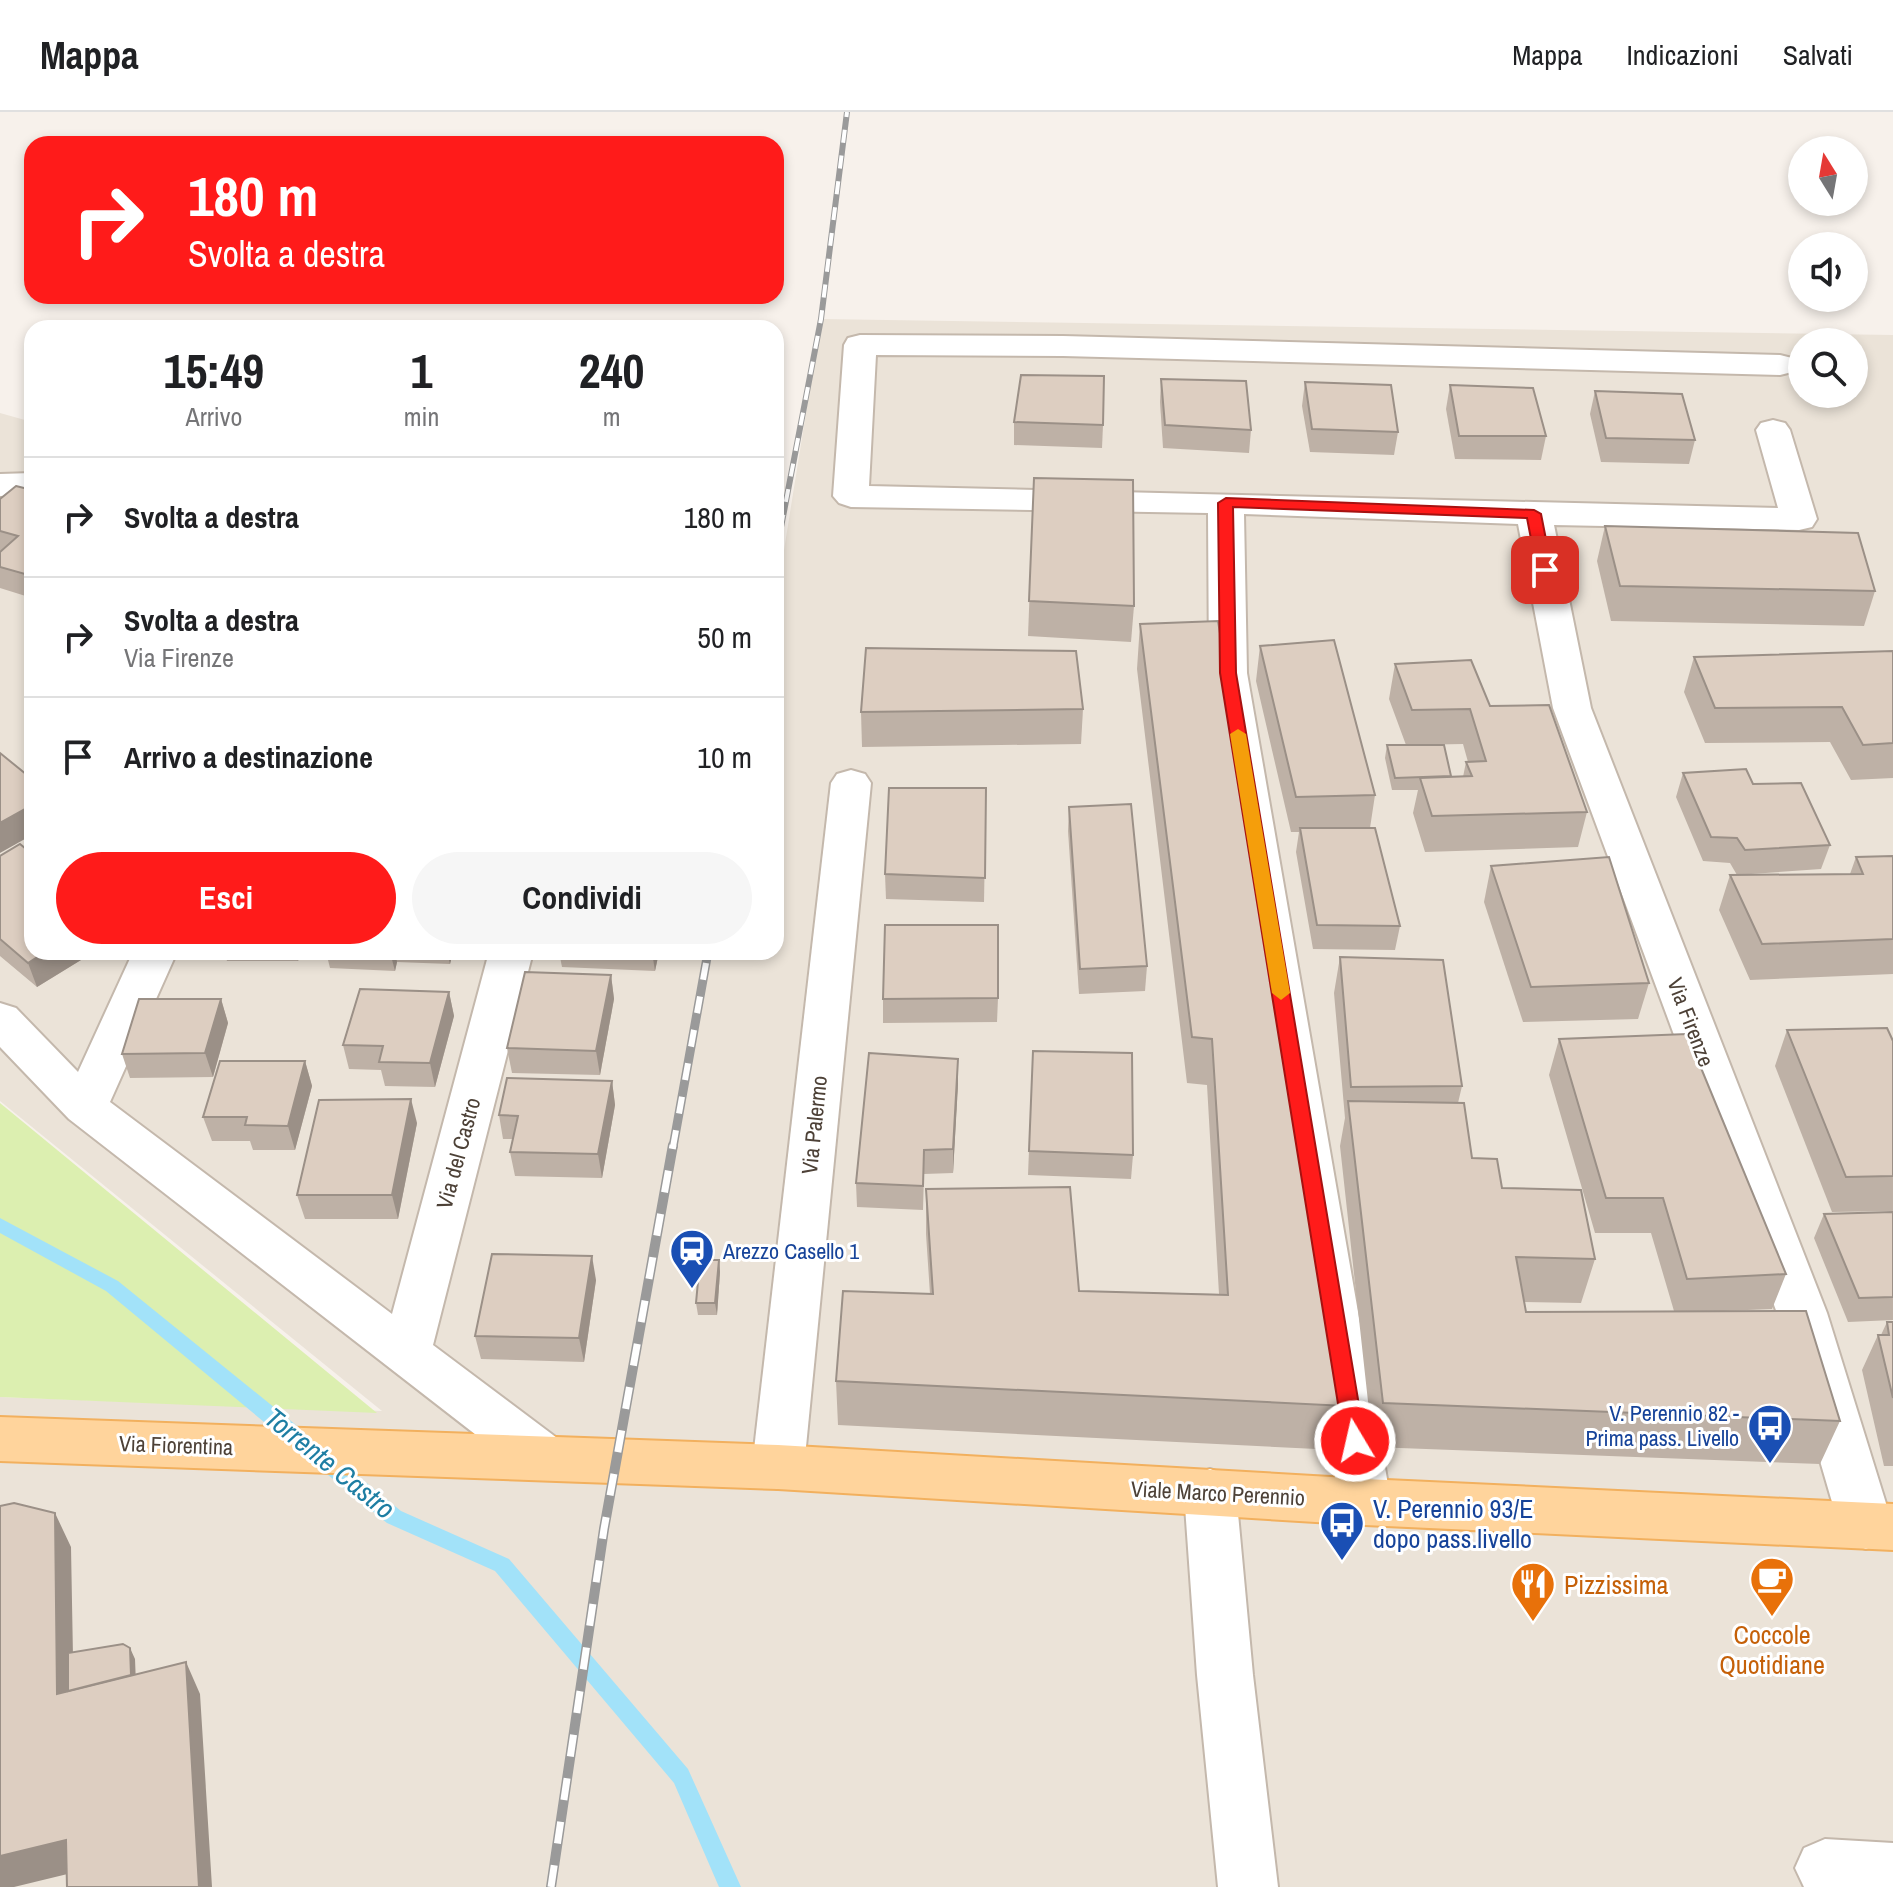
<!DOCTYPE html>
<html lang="it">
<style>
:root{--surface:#fff;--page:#f6f6f6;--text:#202124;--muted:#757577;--line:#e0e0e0;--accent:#ff1b1a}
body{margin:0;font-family:"Archivo Narrow",sans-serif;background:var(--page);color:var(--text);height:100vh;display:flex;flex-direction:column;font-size:30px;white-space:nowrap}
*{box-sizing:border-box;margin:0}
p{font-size:26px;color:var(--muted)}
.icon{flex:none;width:44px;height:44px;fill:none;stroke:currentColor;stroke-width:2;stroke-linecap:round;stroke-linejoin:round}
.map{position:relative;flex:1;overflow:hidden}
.sheet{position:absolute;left:24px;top:208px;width:760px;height:640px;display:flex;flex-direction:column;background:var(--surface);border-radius:24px;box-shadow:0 4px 12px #0003}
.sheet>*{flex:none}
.top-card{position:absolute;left:24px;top:24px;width:760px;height:168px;border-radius:24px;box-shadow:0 4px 12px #0003;background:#ff1b1a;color:#fff;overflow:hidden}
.needle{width:52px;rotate:349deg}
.buttons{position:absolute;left:1788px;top:24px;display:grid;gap:16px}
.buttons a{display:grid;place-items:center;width:80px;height:80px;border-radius:50%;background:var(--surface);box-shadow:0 4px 12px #0003;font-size:40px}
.pin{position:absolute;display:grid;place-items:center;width:68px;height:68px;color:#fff;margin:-34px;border-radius:16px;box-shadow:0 4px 12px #0006}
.me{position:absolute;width:88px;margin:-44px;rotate:351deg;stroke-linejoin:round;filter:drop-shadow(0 0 6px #0008)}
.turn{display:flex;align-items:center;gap:28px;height:168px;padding:0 32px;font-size:36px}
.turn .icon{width:104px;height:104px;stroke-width:2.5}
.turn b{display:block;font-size:56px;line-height:68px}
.eta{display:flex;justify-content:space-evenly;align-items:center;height:136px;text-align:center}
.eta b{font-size:48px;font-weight:800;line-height:56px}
.primary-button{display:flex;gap:16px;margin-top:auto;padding:16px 32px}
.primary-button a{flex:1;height:92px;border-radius:48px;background:var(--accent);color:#fff;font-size:32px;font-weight:800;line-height:92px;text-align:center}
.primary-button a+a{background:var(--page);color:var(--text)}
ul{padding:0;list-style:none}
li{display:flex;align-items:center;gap:24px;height:120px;padding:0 32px;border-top:2px solid var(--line)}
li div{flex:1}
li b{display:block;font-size:30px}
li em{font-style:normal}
header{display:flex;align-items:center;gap:48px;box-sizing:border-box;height:112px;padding:0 40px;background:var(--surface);border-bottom:2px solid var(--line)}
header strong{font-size:38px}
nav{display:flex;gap:44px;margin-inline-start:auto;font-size:28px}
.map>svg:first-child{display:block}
.residential{fill:#ebe3d8;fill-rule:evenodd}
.green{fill:#dcefb0}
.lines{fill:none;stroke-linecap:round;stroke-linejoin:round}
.stream{fill:#a2e2f9;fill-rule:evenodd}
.minor-casing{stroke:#c4b8ac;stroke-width:4}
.major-casing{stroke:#f2b05e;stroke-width:4}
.minor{fill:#fff;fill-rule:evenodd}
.major{fill:#ffd49c;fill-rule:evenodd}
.rail-far2-casing{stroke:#9a9a9a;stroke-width:6}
.rail-far1-casing{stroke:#9a9a9a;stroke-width:9}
.rail-casing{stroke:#9a9a9a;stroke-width:10}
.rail-far2{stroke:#fff;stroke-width:4;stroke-dasharray:13;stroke-linecap:butt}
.rail-far1{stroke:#fff;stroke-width:6;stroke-dasharray:17;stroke-linecap:butt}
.rail{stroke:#fff;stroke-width:7;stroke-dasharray:22;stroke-linecap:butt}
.wall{fill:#beb1a6;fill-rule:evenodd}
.shaded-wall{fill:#9b9087}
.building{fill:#ddcec1;stroke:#9b9087;stroke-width:2}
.route{fill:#ff1b1a;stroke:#a61211;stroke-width:2}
.slow{fill:#f59e0b}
.labels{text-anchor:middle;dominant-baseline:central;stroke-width:6;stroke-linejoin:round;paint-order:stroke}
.street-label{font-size:22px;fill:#4d4137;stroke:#fff}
.transit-label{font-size:22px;fill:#164399;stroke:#fff;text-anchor:start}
.near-transit-label{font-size:26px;fill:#164399;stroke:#fff;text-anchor:start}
.near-food-label{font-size:26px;fill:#c56008;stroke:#fff;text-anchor:start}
.near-water-label{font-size:28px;font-style:italic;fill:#1e7ea3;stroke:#fff}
</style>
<header>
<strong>Mappa</strong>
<nav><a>Mappa</a><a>Indicazioni</a><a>Salvati</a></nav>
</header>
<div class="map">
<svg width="1893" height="1775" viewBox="0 0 1893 1775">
<rect width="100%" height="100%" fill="#f7f1eb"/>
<path class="residential" d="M821 207 1893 223V1775H0V1285L382 1299 0 989V301L32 310V840H776V488ZM1802 230H1854V282H1802Z"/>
<polygon class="green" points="0,991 377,1301 0,1285"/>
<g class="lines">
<g class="stream">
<polygon points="0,1106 118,1169 307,1322 309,1328 307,1334 300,1336 293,1334 106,1179 0,1121"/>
<polygon points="324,1340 331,1342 401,1399 509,1447 688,1657 741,1775 719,1775 674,1671 495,1459 387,1411 317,1354 315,1348 317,1342"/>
</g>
<g class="minor-casing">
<g id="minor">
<polygon points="860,223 1063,224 1780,243 1792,246 1796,253 1792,260 1780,263 1063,244 876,243 869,374 1778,396 1756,318 1761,311 1773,308 1785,311 1790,318 1817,407 1812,415 1799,418 1554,413 1591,596 1827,1201 1893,1414 1885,1430 1866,1437 1847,1430 1839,1414 1777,1201 1553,596 1518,412 1244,402 1247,561 1391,1390 1384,1406 1365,1413 1346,1406 1339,1390 1209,561 1208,401 851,395 839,391 833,384 844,233 848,226"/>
<polygon points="32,361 32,383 0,384 0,362"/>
<polygon points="851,658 865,662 871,671 804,1355 796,1371 778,1377 760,1371 752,1355 831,671 837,662"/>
<polygon points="133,840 177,840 110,990 392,1202 489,840 533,840 433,1233 561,1329 569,1345 561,1361 543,1367 525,1361 69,1007 0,935 0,891 16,896 78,960"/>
<polygon points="1210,1357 1229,1364 1236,1380 1253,1563 1278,1775 1218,1775 1197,1563 1184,1380 1191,1364"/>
<polygon points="1825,1727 1893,1731 1893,1775 1804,1775 1795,1756 1804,1736"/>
</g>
</g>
<g class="major-casing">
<polygon id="major" points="0,1305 778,1333 1365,1367 1893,1392 1893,1438 1365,1413 778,1377 0,1349"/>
</g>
<use href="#minor" class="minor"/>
<use href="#major" class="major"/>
<g class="rail-far2-casing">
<polyline id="rail-far2" points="776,441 821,207 847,0"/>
</g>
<g class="rail-far1-casing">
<polyline id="rail-far1" points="673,1035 708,840"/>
</g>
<g class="rail-casing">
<polyline id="rail" points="551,1775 604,1417 673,1033"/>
</g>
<use href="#rail-far2" class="rail-far2"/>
<use href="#rail-far1" class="rail-far1"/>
<use href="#rail" class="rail"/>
</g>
<g class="wall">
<polygon points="1161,267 1251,318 1249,341 1163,336 1160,290"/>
<polygon points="1305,270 1398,320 1394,343 1310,340 1302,294"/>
<polygon points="1450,273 1546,324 1541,348 1455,347 1446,297"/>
<polygon points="1595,279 1695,328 1689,352 1601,350 1590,302"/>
<polygon points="1014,310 1103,313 1102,336 1014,333"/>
<polygon points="1034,366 1134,494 1131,530 1028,524"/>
<polygon points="32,378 32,486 0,476 0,387"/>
<polygon points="1605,414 1875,479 1864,514 1611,509 1597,449"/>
<polygon points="1140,512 1346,1294 1337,1338 838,1313 836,1269 930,1182 926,1122 926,1077 1079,1179 1219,1182 1207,973 1187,971 1137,557"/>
<polygon points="1260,534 1375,683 1370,716 1400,814 1395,838 1313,837 1296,740 1299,720 1291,720 1256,569"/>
<polygon points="1893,539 1893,666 1851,668 1830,630 1705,631 1684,580 1694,545"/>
<path d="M1395 552 1490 594 1587 700 1578 735 1425 740 1413 701 1418 678H1392L1385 646 1387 633H1406L1389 587ZM1463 632 1468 650H1466L1463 665H1451L1411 633Z"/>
<polygon points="1083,597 1081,632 862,635 861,600"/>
<polygon points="1683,661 1830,733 1821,757 1737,763 1730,751 1703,749 1676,685"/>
<polygon points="986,676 984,790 886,787 885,762"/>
<polygon points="1069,695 1147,854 1145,879 1079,882 1068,719"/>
<polygon points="0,744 32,840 94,840 37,875 0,844"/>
<polygon points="1893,744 1893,862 1750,868 1719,798 1730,763 1850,762 1856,745"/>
<polygon points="1491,754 1649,871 1638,907 1523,910 1484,790"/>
<polygon points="224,840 301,840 298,849 227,849"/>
<polygon points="326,840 453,840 450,852 397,850 395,859 330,856"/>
<polygon points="559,840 659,840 655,859 562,855"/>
<polygon points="1340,845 1462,974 1458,991 1472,1046 1502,1076 1595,1147 1581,1191 1524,1190 1526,1200 1674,1199 1651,1121 1595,1121 1549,963 1559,927 1786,1162 1772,1197 1723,1199 1840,1309 1820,1352 1373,1335 1340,1034 1345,1006 1334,881"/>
<polygon points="611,863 614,887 600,963 512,961 507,936"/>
<polygon points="449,880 454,904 435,975 385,974 381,958 349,957 343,933"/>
<polygon points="998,886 997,910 883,911 883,887"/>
<polygon points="221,887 228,911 213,965 130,966 122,942"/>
<polygon points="1787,918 1893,929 1893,1099 1832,1100 1775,954"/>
<polygon points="1033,939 1133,1043 1131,1067 1028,1063"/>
<polygon points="305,949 312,974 295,1038 253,1038 250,1029 212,1029 203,1005"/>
<polygon points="612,969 615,993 602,1066 515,1064 510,1040 513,1027 503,1027 499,1003"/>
<polygon points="958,972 953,1061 924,1062 923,1098 857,1095 856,1071"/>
<polygon points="417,1011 398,1107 305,1107 297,1083"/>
<polygon points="1893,1100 1893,1208 1848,1210 1814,1126 1824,1102"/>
<polygon points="719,1148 720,1160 717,1203 698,1203 696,1191"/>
<polygon points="596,1168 584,1250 481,1247 475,1224"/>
<polygon points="1887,1210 1893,1210 1893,1354 1884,1354 1862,1258 1878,1223 1881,1223"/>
</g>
<g class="shaded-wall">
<polygon points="32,693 32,723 0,741 0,711"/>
<polygon points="45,840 94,840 37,875 28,851"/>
<polygon points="296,840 301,840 298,849"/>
<polygon points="390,840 395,840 397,850 395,859"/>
<polygon points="447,840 453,840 450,852"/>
<polygon points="652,840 659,840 655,859"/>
<polygon points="611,863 614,887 600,963 596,939"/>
<polygon points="449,880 454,904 435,975 430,951"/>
<polygon points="221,887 228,911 213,965 205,941"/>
<polygon points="958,947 958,972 953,1061 953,1037"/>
<polygon points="305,949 312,974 295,1038 288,1014"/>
<polygon points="612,969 615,993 602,1066 598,1042"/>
<polygon points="411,987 417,1011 398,1107 392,1083"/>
<polygon points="592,1144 596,1168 584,1250 579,1226"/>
<polygon points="719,1148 720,1160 717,1203 715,1191"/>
<polygon points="55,1401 71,1435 74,1601 132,1587 130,1536 135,1547 137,1598 74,1614 57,1582"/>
<polygon points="186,1550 200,1582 212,1775 199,1775"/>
<polygon points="66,1728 84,1758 14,1775 0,1775 0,1744"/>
</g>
<g class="building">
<polygon points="1021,263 1104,264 1103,313 1014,310"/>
<polygon points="1161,267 1246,269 1251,318 1165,313"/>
<polygon points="1305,270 1391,273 1398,320 1312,317"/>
<polygon points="1450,273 1533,276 1546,324 1459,324"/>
<polygon points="1595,279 1682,282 1695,328 1606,326"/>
<polygon points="1034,366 1133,368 1134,494 1029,489"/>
<polygon points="16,374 32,378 32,464 0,455 0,440 18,424 0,419 0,387"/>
<polygon points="1605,414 1858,421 1875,479 1620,474"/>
<polygon points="1218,509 1346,1294 836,1269 843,1179 933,1182 926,1077 1070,1075 1079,1179 1228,1183 1212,927 1192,925 1140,512"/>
<polygon points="1334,528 1375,683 1296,685 1260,534"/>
<polygon points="866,536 1076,539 1083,597 861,600"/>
<polygon points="1893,539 1893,631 1863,633 1842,595 1715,596 1694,545"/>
<polygon points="1471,548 1490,594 1549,593 1587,700 1432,704 1420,666 1472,664 1466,650 1486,649 1470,597 1412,598 1395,552"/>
<polygon points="1387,633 1444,633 1451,664 1395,666"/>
<polygon points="0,641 32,667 32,693 0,711"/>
<polygon points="1746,657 1753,672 1801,671 1830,733 1745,738 1737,726 1711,725 1683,661"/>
<polygon points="889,676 986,676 985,766 885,762"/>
<polygon points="1131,692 1147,854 1080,857 1069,695"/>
<polygon points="1300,716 1375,716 1400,814 1317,813"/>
<polygon points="20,732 32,742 32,840 45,840 28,851 0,827 0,744"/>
<polygon points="1893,744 1893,827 1762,832 1730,763 1863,762 1856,745"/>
<polygon points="1609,745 1649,871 1531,875 1491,754"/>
<polygon points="885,813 998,813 998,886 883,887"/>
<polygon points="1340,845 1443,848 1462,974 1351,975"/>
<polygon points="525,860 611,863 596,939 507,936"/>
<polygon points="360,877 449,880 430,951 379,950 383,934 343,933"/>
<polygon points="139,887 221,887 205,941 122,942"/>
<polygon points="1887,916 1893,929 1893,1064 1846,1065 1787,918"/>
<polygon points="1687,922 1786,1162 1687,1167 1663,1086 1606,1086 1559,927"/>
<polygon points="1033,939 1132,941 1133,1043 1029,1039"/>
<polygon points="869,941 958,947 953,1037 924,1038 923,1074 856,1071"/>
<polygon points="220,949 305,949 288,1014 245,1013 247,1005 203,1005"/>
<polygon points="507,966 612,969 598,1042 510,1040 518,1004 499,1003"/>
<polygon points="411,987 392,1083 297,1083 319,988"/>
<polygon points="1348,989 1464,991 1472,1046 1497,1047 1502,1076 1581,1078 1595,1147 1516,1145 1526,1200 1806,1199 1840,1309 1383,1291"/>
<polygon points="1893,1100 1893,1185 1859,1186 1824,1102"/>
<polygon points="492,1142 592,1144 579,1226 475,1224"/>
<polygon points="700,1148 719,1148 715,1191 696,1191"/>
<polygon points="1887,1210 1893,1210 1893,1286 1878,1223 1889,1223"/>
<polygon points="14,1391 55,1401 57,1582 186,1550 199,1775 67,1775 66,1728 0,1744 0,1394"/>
<polygon points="123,1532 130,1536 131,1563 68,1579 68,1541"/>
</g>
<polygon class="route" points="1226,386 1534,398 1541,402 1552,458 1545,462 1537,458 1527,406 1233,395 1236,561 1365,1329 1362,1335 1355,1338 1347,1335 1344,1329 1220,561 1218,391"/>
<polygon class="slow" points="1238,617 1246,622 1290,881 1281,888 1272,881 1230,622"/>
<defs>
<g id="station-pin" transform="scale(2.3)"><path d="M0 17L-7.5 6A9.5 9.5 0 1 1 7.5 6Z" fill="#1a4fb4" stroke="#fff"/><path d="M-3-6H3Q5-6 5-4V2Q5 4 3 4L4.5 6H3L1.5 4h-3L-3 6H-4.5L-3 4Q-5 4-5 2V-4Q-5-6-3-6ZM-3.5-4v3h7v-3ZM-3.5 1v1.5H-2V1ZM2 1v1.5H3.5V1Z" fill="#fff"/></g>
<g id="bus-pin" transform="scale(2.3)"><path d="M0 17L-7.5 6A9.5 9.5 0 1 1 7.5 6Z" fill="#1a4fb4" stroke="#fff"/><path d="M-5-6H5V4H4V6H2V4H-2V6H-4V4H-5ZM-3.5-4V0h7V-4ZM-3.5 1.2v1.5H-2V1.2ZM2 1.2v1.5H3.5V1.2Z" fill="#fff"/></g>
<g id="cafe-pin" transform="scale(2.3)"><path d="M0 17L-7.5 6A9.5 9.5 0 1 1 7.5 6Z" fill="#e8710a" stroke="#fff"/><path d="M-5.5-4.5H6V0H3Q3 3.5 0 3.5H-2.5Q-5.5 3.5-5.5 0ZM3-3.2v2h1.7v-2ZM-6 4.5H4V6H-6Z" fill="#fff"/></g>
<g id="restaurant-pin" transform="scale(2.3)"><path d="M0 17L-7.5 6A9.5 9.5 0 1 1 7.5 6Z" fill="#e8710a" stroke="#fff"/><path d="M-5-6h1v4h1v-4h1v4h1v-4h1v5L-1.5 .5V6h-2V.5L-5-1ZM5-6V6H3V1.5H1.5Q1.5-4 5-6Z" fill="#fff"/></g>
</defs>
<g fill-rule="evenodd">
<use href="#station-pin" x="692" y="1139"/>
<use href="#bus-pin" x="1770" y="1314"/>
<use href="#bus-pin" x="1342" y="1411"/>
<use href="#cafe-pin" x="1772" y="1467"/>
<use href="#restaurant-pin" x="1533" y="1472"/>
</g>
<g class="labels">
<g class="street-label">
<text transform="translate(1691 910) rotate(69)">Via Firenze</text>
<text transform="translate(814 1013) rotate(-84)">Via Palermo</text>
<text transform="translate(458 1041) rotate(-75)">Via del Castro</text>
<text transform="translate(176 1333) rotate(2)">Via Fiorentina</text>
<text transform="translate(1218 1381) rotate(3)">Viale Marco Perennio</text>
</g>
<g class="transit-label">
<text x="723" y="1139">Arezzo Casello 1</text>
<text x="1739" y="1301" text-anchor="end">V. Perennio 82 -<tspan x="1739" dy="25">Prima pass. Livello</tspan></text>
</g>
<g class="near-transit-label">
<text x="1373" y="1396">V. Perennio 93/E<tspan x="1373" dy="30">dopo pass.livello</tspan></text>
</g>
<g class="near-food-label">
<text x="1564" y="1472">Pizzissima</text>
<text x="1772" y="1522" text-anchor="middle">Coccole<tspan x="1772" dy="30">Quotidiane</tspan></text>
</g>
<g class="near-water-label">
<text transform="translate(330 1351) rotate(39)">Torrente Castro</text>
</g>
</g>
</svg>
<div class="buttons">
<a><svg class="needle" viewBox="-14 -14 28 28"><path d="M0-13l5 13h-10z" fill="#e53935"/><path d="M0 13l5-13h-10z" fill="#757577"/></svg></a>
<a><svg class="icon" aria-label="sound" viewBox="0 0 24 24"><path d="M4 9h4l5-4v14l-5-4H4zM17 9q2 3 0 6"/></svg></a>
<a><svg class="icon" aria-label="search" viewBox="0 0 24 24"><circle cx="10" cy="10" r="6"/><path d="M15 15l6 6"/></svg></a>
</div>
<div class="pin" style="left:1545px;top:458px;background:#d93025"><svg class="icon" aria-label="arrive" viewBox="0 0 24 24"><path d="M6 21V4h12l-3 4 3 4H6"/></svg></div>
<svg class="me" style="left:1355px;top:1329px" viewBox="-20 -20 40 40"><circle r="17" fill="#ff1b1a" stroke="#fff" stroke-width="3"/><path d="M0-11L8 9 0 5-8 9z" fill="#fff"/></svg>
<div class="top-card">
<div class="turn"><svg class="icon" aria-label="right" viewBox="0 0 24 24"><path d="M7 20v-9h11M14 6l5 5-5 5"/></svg><div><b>180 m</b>Svolta a destra</div></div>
</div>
<section class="sheet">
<div class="eta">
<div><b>15:49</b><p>Arrivo</p></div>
<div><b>1</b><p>min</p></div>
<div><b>240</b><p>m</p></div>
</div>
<ul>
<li><svg class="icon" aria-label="right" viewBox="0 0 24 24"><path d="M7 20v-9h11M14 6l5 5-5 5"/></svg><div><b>Svolta a destra</b></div><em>180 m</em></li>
<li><svg class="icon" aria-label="right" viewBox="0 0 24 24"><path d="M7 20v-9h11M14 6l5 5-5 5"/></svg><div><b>Svolta a destra</b><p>Via Firenze</p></div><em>50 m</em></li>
<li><svg class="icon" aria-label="arrive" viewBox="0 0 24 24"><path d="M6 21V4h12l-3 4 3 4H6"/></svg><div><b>Arrivo a destinazione</b></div><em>10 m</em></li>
</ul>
<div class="primary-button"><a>Esci</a><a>Condividi</a></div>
</section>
</div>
